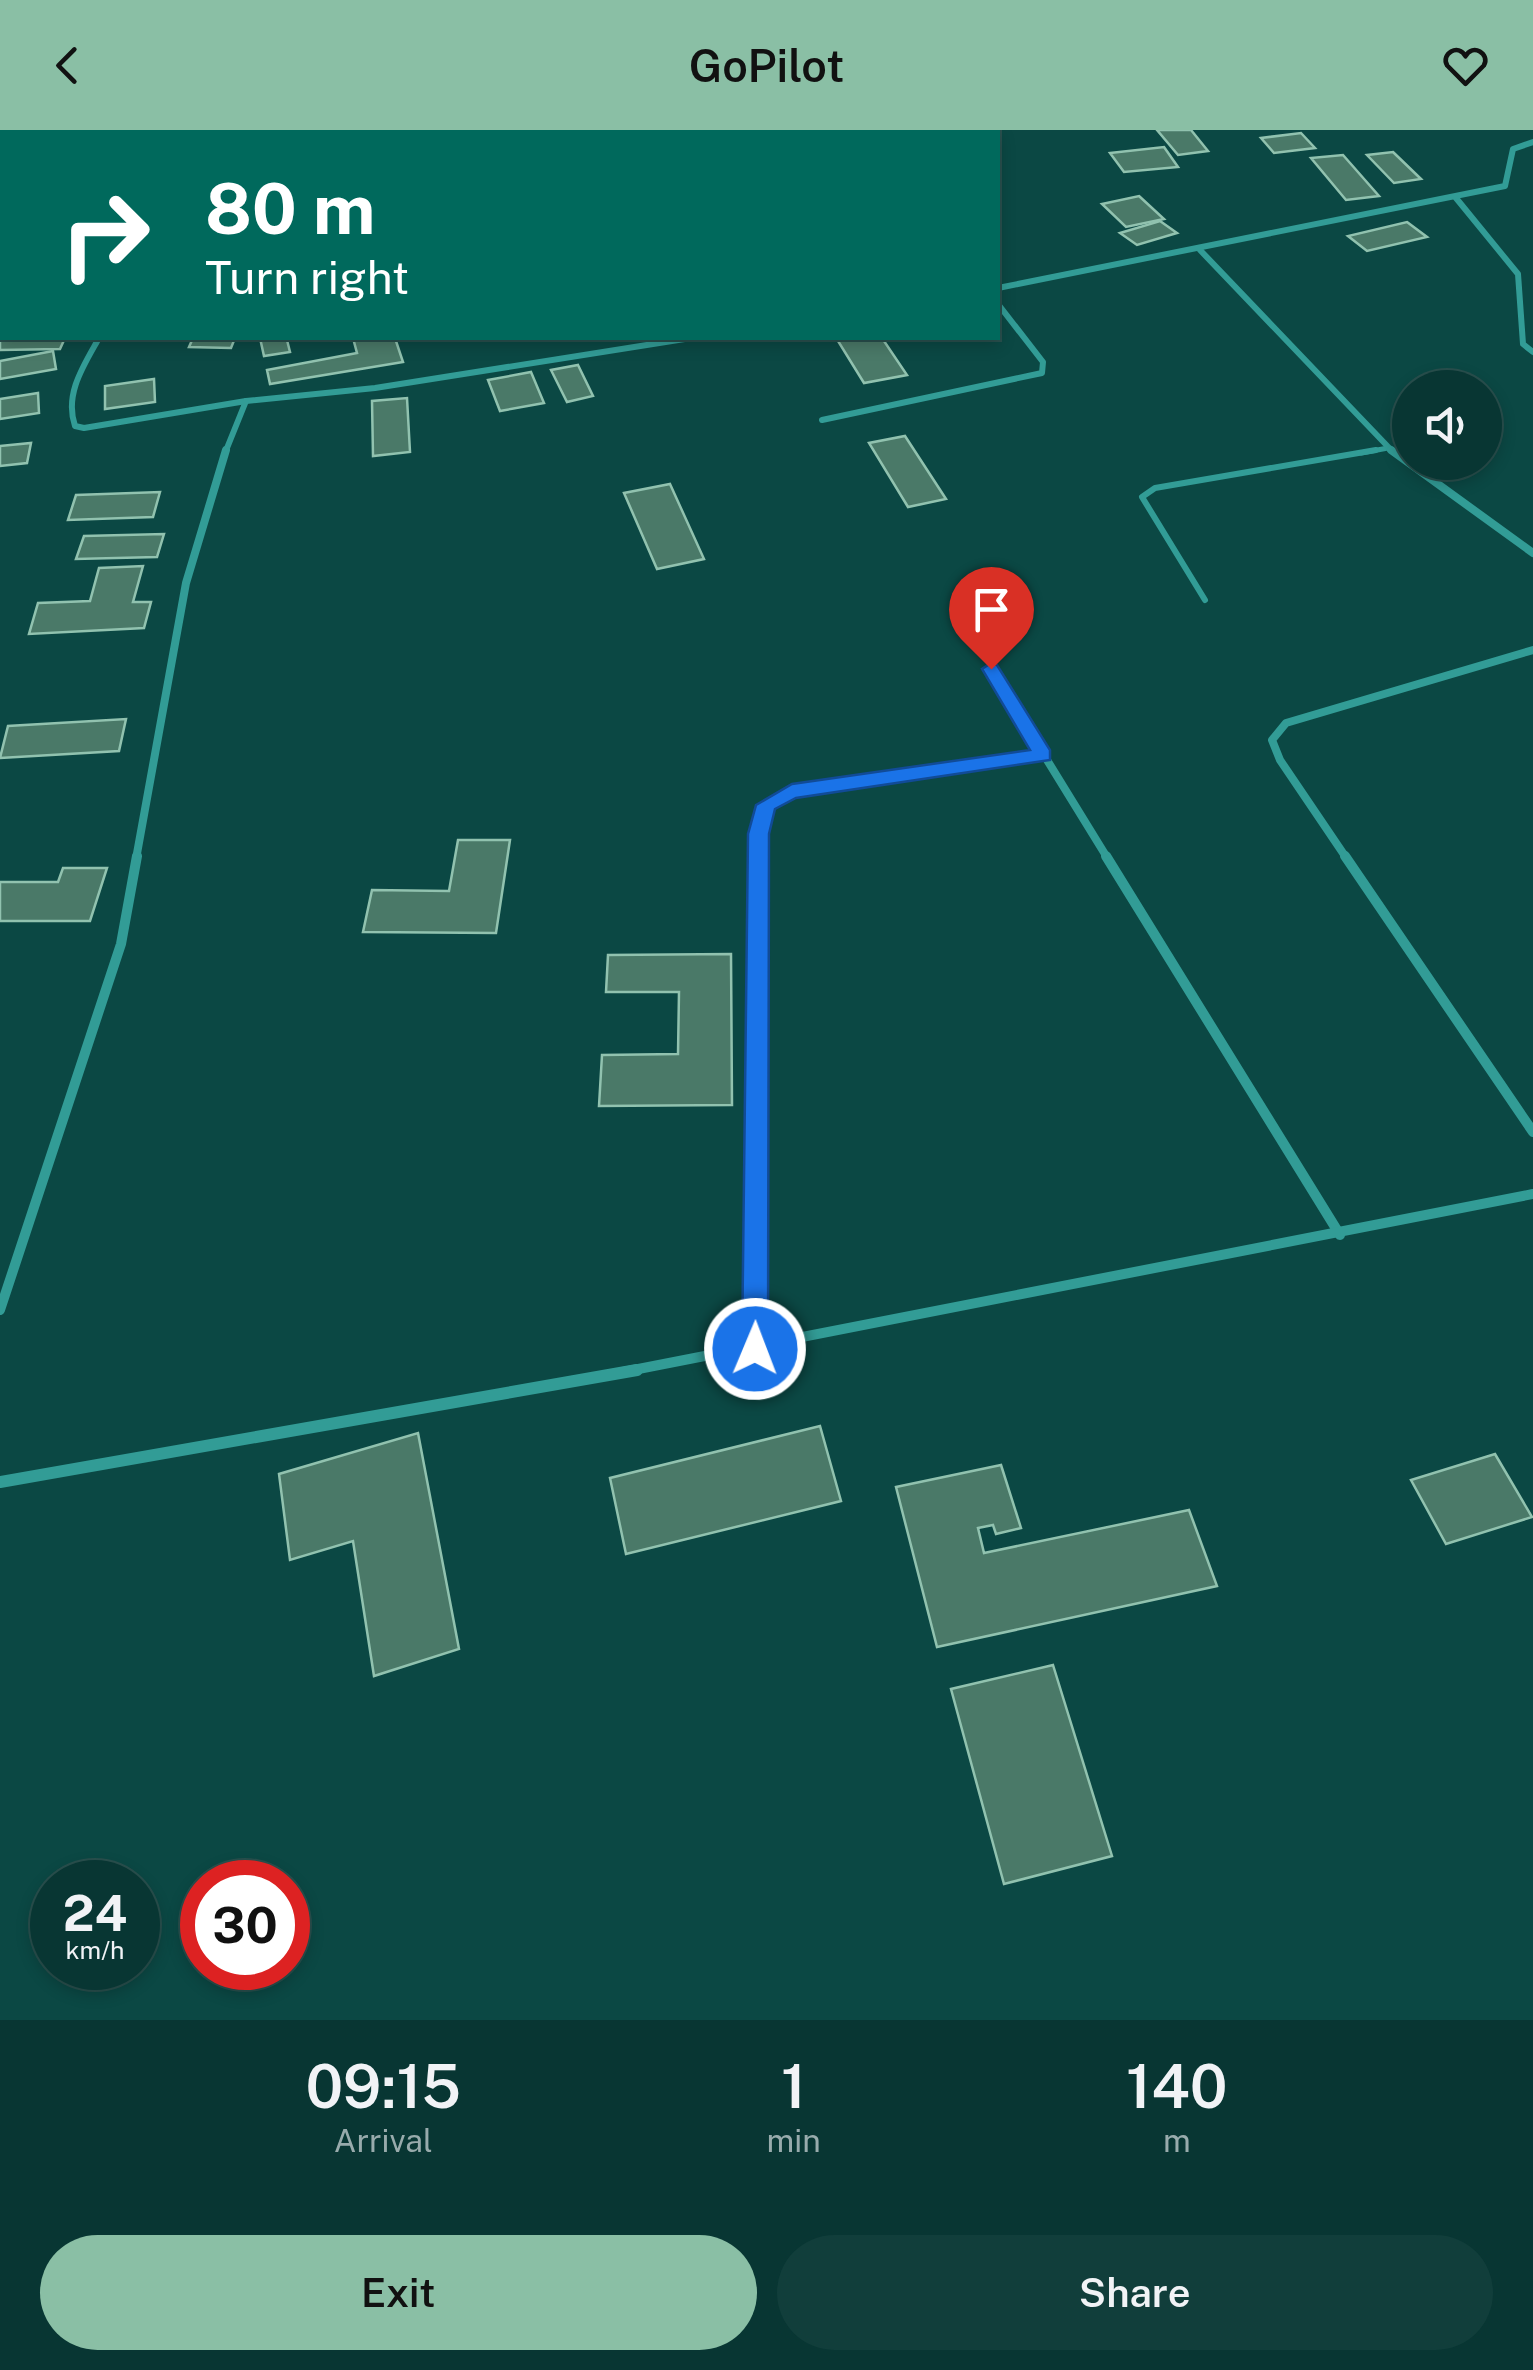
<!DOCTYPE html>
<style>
:root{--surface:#083633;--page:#113e3b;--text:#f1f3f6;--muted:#98abac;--line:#29504e;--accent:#8abfa5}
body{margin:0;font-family:"Public Sans",sans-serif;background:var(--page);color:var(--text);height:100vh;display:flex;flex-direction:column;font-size:38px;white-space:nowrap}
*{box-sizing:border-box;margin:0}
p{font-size:32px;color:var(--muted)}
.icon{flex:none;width:55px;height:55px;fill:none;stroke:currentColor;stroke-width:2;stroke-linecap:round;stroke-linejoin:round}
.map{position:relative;height:1890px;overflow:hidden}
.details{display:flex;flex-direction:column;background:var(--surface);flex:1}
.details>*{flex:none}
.top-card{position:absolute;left:0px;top:0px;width:1000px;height:210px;box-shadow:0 5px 15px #0003,0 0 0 2px var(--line);background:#00695c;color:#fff;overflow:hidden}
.fabs{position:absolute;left:1392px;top:240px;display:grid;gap:20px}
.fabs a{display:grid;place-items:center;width:110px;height:110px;border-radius:50%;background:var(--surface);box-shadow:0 5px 15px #0003,0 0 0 2px var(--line);font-size:50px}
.speed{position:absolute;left:30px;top:1730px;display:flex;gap:20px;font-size:50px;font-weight:700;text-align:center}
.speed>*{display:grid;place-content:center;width:130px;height:130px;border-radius:50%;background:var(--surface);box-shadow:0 5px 15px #0003,0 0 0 2px var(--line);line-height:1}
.speed small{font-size:25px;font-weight:400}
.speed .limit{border:15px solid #d22;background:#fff;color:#111}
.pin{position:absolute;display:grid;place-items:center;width:85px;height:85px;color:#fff;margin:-102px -42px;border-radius:50% 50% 50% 0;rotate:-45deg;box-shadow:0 0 10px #0007}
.pin .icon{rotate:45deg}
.me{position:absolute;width:110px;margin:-55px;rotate:1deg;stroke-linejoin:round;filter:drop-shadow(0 0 8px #0008)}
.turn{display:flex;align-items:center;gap:35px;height:210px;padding:0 40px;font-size:45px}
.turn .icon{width:130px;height:130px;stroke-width:2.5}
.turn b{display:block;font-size:70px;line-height:85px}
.eta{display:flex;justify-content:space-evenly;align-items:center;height:170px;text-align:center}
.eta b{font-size:60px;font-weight:600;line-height:70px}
.action{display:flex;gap:20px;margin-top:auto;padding:20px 40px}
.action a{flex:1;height:115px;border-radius:60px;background:var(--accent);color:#111;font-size:40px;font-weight:600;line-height:115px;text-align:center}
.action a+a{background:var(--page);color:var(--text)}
header{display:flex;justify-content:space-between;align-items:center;height:130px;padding:0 40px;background:var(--accent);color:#111;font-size:45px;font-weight:600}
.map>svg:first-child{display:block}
.building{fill:#4a7968;stroke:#91c2af;stroke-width:2.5}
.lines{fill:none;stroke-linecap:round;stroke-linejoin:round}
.service-far1{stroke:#329c96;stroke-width:5}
.service{stroke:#329c96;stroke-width:6}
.minor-far3{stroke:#329c96;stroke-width:6}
.minor-far2{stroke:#329c96;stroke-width:8}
.minor-far1{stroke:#329c96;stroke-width:10}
.minor{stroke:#329c96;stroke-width:12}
.route{fill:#1a73e8;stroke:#114b97;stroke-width:2.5}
</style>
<header><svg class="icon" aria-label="back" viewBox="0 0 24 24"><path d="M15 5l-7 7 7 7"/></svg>GoPilot<svg class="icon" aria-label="heart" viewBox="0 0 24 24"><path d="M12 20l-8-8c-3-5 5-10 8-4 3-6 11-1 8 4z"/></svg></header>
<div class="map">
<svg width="1533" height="1890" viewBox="0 0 1533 1890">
<rect width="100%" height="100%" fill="#0b4844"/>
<g class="building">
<polygon points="1157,0 1191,0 1208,21 1178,25"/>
<polygon points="1301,3 1315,18 1274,23 1261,8"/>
<polygon points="1164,17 1178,37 1124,42 1110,23"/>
<polygon points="1393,22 1421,49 1394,53 1367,25"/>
<polygon points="1343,25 1379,66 1346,70 1311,28"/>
<polygon points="1139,66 1164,89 1126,97 1102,74"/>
<polygon points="1160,91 1177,103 1137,115 1120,103"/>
<polygon points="1407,92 1427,107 1367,121 1348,106"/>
<polygon points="0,194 2,208 65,208 60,219 0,220"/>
<polygon points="193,208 235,208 231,218 189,217"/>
<polygon points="260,208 302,208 287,210 290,222 264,226"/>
<polygon points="353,208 395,208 403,232 270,254 267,240 357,223"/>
<polygon points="858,208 882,208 907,245 864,253 838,211"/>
<polygon points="53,221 56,239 0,249 0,231"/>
<polygon points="578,235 593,266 567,272 551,240"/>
<polygon points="531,242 544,273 500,281 488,250"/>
<polygon points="154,249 155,272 105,279 105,256"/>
<polygon points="38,263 39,283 0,289 0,269"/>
<polygon points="407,268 410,322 373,326 372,271"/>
<polygon points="905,306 946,369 908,377 869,313"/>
<polygon points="31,313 27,333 0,336 0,316"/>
<polygon points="670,354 704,429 657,439 624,363"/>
<polygon points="160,362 153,387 68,390 76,365"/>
<polygon points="164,404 157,427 76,429 84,406"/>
<polygon points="143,436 133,472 151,472 144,498 29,504 38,473 90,471 99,438"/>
<polygon points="126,589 119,621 0,628 8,596"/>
<polygon points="458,710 510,710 496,803 363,802 372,760 449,761"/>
<polygon points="63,738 107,738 90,791 0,791 0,752 58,752"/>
<polygon points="731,824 732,975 599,976 602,925 678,924 679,862 606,862 608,825"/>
<polygon points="820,1296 841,1371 626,1424 610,1348"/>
<polygon points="418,1303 459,1519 374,1546 353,1411 290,1430 279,1344"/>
<polygon points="1495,1324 1532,1387 1446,1414 1411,1350"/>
<polygon points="1001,1335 1021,1398 996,1404 993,1395 978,1398 984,1423 1189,1380 1217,1456 937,1517 896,1357"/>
<polygon points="1053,1535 1112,1726 1004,1754 951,1559"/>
</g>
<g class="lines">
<polyline class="service-far1" points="1361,323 1388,318"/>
<polyline class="service" points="1205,470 1142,367 1155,358 1376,320"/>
<g class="minor-far3">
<polyline points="1456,68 1518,144 1523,214 1533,222"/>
<polyline points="1200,120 1394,323"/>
<polyline points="998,158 1505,56 1513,19 1533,12"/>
<path d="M99 208C84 235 64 264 75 296L84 298 246 271 375 258 691 208"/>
<polyline points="822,290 1042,243 1043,232 998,174"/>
<polyline points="225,323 246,271"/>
</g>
<g class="minor-far2">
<polyline points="1391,320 1533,423"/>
<polyline points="991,539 1108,729"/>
<polyline points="136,729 186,453 226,320"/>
<polyline points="759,729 766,675 792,662 1043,625"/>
<polyline points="1347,729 1280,630 1272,610 1286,593 1533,520"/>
</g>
<g class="minor-far1">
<polyline points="1106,726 1340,1105"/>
<polyline points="1345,726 1533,1002"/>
<polyline points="0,1180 121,814 137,726"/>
<polyline points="755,1219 759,726"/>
<polyline points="623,1242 1533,1064"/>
</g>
<polyline class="minor" points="0,1352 637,1240"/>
</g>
<polygon class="route" points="991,533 997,535 1050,620 1050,630 796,668 775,679 769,704 768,1219 764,1227 755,1231 746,1227 742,1219 748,704 756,675 792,654 1030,620 982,539"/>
</svg>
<div class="fabs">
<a><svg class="icon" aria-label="sound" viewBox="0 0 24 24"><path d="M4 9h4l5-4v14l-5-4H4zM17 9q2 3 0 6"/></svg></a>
</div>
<div class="speed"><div>24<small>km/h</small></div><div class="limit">30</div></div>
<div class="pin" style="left:991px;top:539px;background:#d93025"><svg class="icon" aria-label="arrive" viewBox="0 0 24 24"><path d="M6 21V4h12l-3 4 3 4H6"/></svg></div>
<svg class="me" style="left:755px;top:1219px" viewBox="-20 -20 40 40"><circle r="17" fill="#1a73e8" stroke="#fff" stroke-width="3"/><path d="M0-11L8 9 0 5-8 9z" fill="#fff"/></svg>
<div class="top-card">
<div class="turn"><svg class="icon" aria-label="right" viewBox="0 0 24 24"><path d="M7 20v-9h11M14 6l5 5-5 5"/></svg><div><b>80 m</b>Turn right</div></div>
</div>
</div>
<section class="details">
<div class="eta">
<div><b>09:15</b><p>Arrival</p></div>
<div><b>1</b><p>min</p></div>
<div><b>140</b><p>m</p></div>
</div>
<div class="action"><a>Exit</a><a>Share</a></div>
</section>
